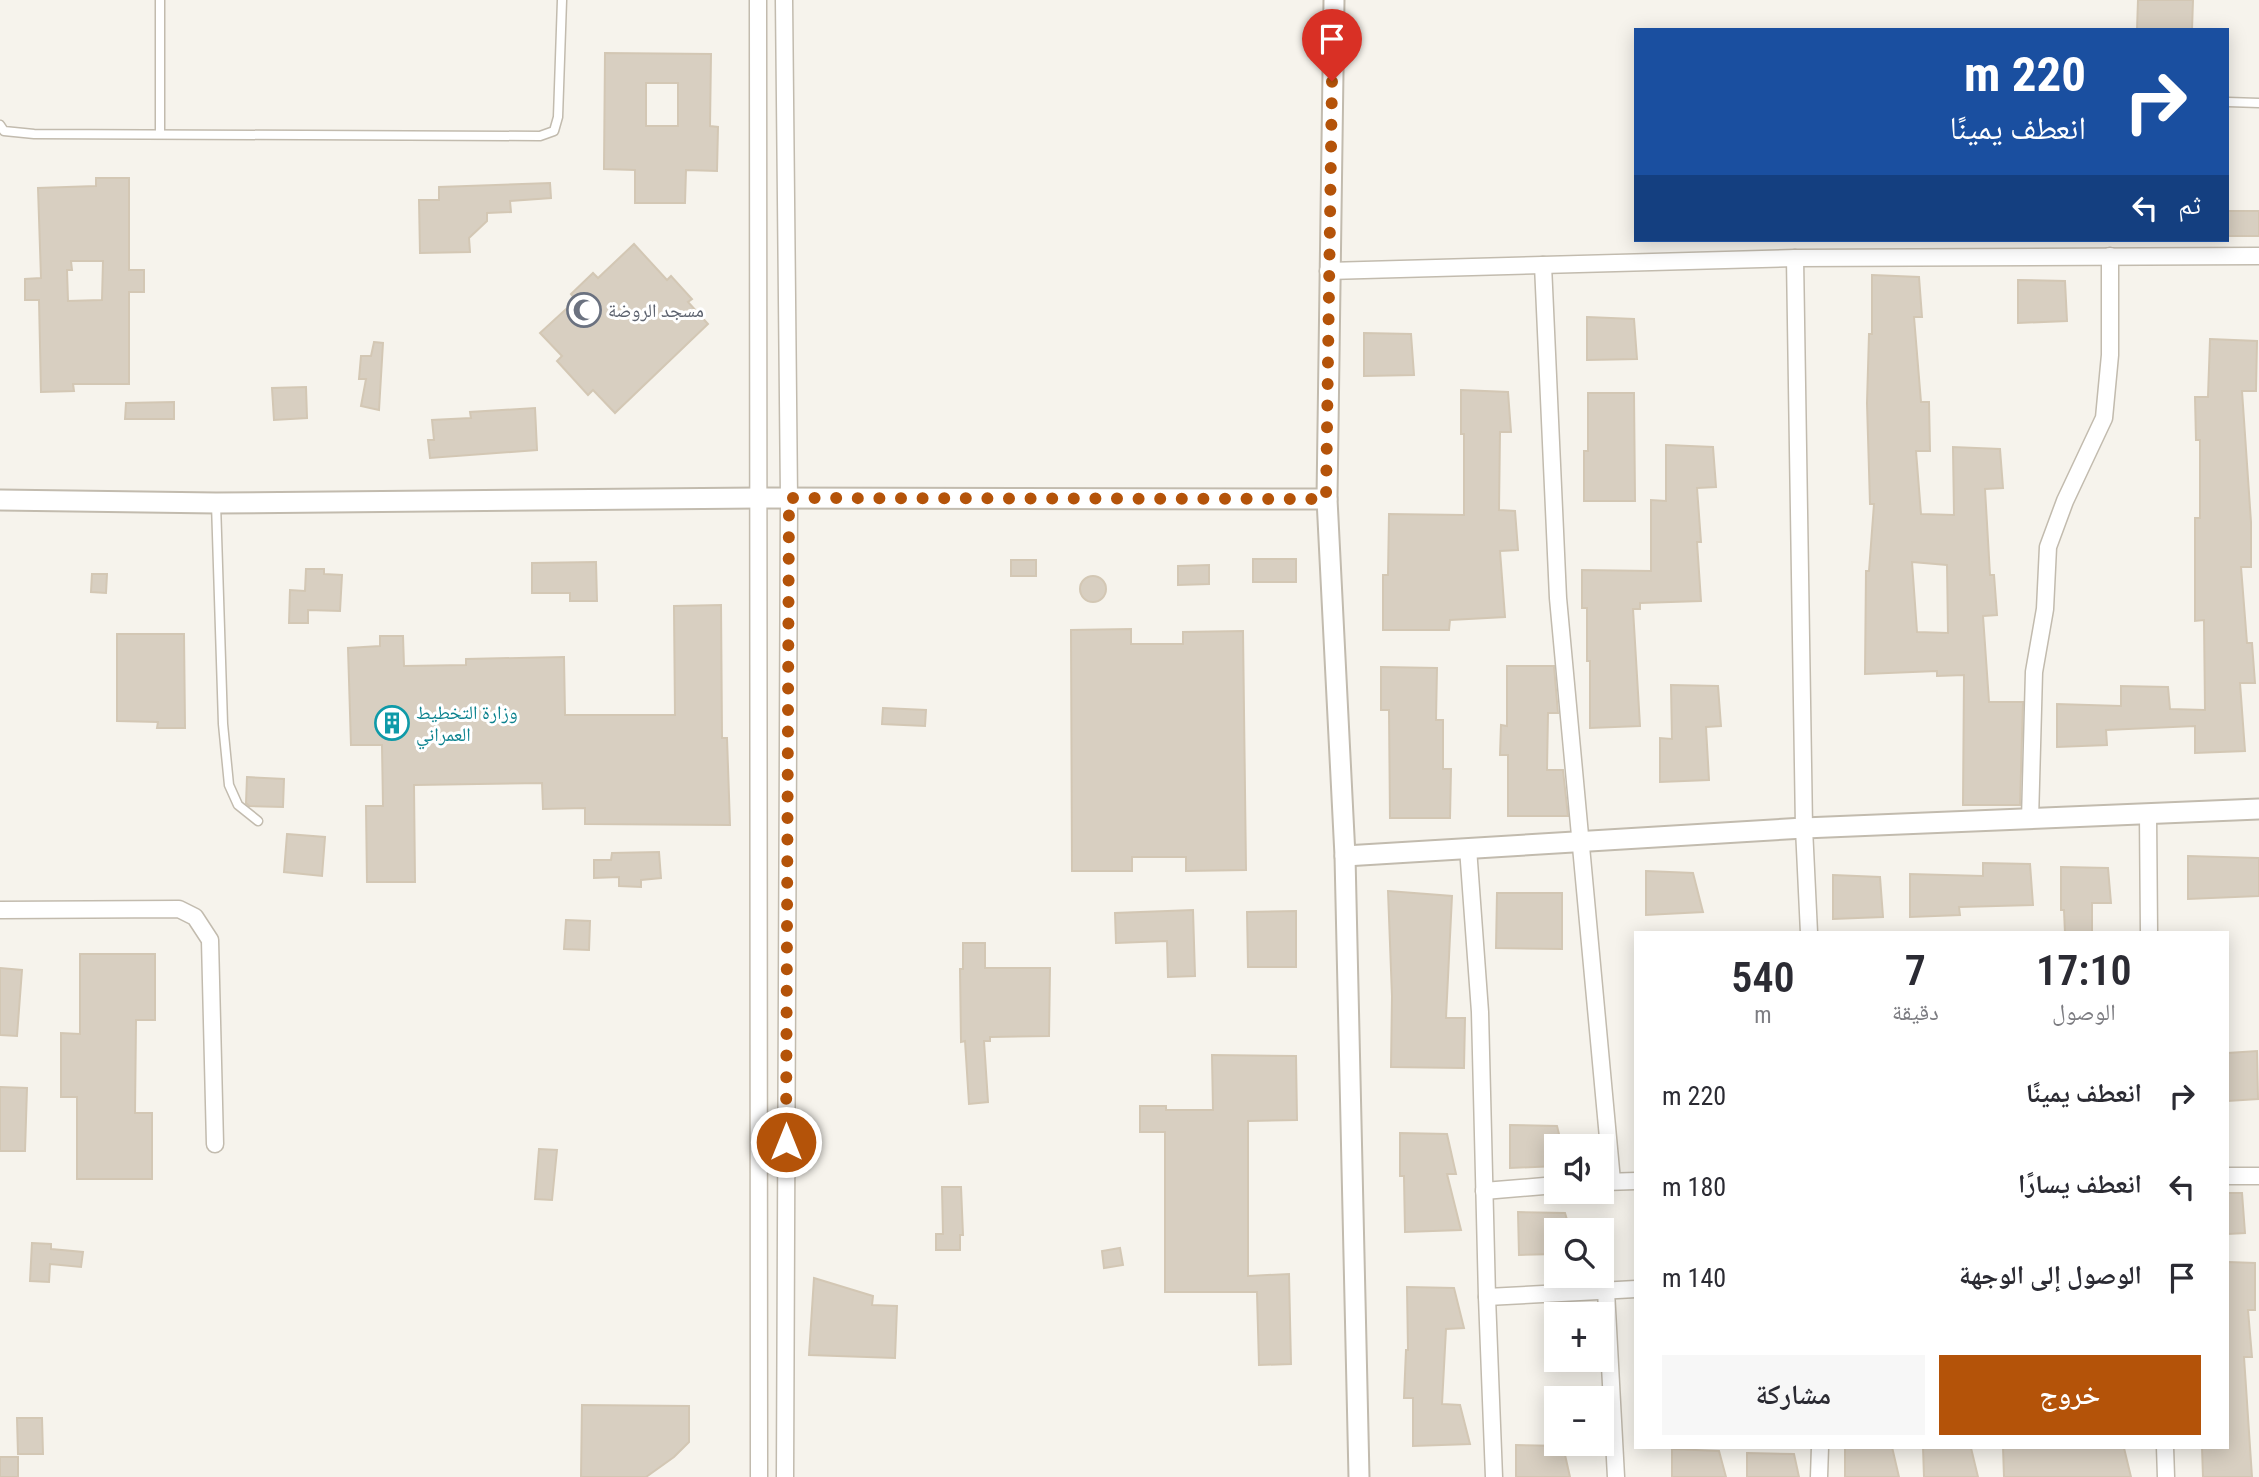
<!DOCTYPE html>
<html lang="ar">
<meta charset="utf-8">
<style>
:root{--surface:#fff;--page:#f7f7f7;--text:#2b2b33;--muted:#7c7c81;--accent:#b45309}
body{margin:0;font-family:"Roboto Condensed","Noto Naskh Arabic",sans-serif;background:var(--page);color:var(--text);direction:rtl;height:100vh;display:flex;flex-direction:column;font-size:26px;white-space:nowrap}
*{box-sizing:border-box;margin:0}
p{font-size:23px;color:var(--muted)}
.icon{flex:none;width:38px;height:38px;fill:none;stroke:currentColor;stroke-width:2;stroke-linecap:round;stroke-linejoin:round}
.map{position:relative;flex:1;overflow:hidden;direction:ltr}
.sheet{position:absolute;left:1634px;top:931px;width:595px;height:518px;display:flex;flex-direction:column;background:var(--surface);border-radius:0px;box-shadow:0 4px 18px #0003;direction:rtl}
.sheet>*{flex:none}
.banner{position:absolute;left:1634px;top:28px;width:595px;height:214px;border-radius:0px;box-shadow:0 4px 18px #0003;direction:rtl;background:#1a4fa0;color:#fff;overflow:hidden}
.fabs{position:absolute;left:1544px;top:1134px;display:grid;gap:14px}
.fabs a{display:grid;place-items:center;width:70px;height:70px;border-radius:0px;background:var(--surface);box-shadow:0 4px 18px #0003;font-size:35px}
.pin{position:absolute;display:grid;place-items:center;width:60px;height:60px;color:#fff;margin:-72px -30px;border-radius:50% 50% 50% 0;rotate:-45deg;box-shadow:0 0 7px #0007}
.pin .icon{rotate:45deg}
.me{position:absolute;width:77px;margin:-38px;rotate:0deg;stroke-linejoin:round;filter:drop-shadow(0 0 5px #0008)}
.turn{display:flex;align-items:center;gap:24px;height:147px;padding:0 28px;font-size:32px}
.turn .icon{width:91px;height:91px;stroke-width:2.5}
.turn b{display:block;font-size:49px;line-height:60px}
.then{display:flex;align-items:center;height:66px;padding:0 28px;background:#0003;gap:14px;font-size:26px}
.eta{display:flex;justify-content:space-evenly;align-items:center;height:119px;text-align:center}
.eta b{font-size:42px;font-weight:600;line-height:49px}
.cta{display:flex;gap:14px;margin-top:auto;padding:14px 28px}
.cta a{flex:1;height:80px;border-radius:0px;background:var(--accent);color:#fff;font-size:28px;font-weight:600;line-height:80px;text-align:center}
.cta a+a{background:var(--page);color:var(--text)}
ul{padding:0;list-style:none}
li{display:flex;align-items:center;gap:21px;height:91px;padding:0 28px}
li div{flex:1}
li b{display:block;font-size:26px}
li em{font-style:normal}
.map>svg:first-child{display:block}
.building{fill:#d8cfc1;stroke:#d3c7b4;stroke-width:2;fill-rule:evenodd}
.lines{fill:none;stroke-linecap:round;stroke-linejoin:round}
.service-casing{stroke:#c2bbae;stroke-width:11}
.minor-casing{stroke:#c2bbae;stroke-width:19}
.tertiary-casing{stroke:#c2bbae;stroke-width:23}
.service{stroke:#fff;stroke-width:8}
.minor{stroke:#fff;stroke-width:16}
.tertiary{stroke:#fff;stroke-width:19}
.route{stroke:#b45309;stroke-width:12;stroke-dasharray:0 21.6}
.labels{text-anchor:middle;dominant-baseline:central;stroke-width:6;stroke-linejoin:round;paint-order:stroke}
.worship-label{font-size:19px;fill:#5b616d;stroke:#fff;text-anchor:start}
.culture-label{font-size:19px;fill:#0d838f;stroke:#fff;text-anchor:start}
</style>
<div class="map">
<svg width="2259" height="1477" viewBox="0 0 2259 1477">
<rect width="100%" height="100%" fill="#f6f3ec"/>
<g class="building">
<polygon points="2138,0 2193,0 2192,30 2137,30"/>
<path d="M605 53 711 54 710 126 718 127 717 171 686 170 685 203H635V170L604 169ZM646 83H678V126H646Z"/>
<path d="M96 178H129V270H144V292H129V384H73L74 391 41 392 39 300H25V279L41 278 38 188 96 186ZM71 261H103L102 300 68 301 67 270H72Z"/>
<polygon points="550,183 551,198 510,201 511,212 487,213 487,221 469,238 470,252 420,253 419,200 439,200 439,187"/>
<rect x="2228" y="211" width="31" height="25"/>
<polygon points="634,244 667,280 671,276 692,299 688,302 708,324 615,413 593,390 588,395 557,361 562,356 540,333 576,300 571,294 593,273 598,278"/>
<path d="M1872 275 1919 277 1922 317H1914L1921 402H1929L1930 451H1916L1921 514 1954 515 1953 447 2000 449 2003 488 1985 489 1990 575H1994L1997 615 1983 616 1989 702H2023L2020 805H1963L1964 675 1937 676V671L1865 674 1866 571H1869L1874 504H1870L1867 403 1869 334H1872ZM1912 562 1947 565 1948 633 1917 632Z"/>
<polygon points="2018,280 2065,281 2067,321 2018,323"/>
<polygon points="1587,317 1634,319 1637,359 1587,360"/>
<polygon points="1364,333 1411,334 1414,375 1364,376"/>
<polygon points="2210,339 2257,341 2256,391 2242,391 2251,522 2251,567 2241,567 2247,643 2252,643 2255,683 2240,683 2245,751 2195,753 2195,726 2106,730 2107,745 2057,747 2057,704 2121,706 2121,686 2168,687 2170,709 2205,710 2204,620 2195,621 2195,518 2200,518 2200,440 2196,440 2195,397 2208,397"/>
<polygon points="374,342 383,343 379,410 361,406 366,379 359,379 361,356 371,356"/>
<polygon points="306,387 307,418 274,420 272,388"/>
<polygon points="1461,390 1508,392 1511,432 1500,432 1499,510 1515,511 1518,550 1500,551 1505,617 1450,620 1449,630 1383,630 1383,575 1388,575 1389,514 1464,515 1464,434 1461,434"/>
<polygon points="1588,393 1634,393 1635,501 1584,501 1584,451 1588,451"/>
<polygon points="174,402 174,419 125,419 126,403"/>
<polygon points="535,408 537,450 430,458 428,440 434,440 432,420 471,418 470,412"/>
<polygon points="1666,445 1713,447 1716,487 1697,488 1701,542 1697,542 1701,601 1640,603 1640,609 1633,609 1640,726 1590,728 1590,661 1587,661 1587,608 1582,608 1582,570 1651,571 1651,500 1666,501"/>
<rect x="1253" y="559" width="43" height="23"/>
<rect x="1011" y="560" width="25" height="16"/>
<polygon points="596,562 597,601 570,601 570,593 532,593 532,563"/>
<polygon points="1209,565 1209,584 1178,585 1178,566"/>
<polygon points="306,569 324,569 324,574 342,575 340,611 308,610 308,623 289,623 290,590 305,591"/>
<polygon points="92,574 107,574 106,593 91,592"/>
<circle cx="1093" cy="589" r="13"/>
<polygon points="721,605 722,738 727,738 730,825 585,824 585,808 543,809 542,783 414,785 415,882 367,882 366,806 383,806 382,745 351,745 348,648 380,646 380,636 403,636 404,666 466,665 466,659 564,657 565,715 675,715 674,606"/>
<polygon points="1131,629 1131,644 1183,644 1183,632 1243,631 1246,870 1186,871 1186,857 1132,857 1132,871 1072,871 1071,630"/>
<polygon points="117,634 184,634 185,728 157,728 158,722 117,721"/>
<polygon points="1507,666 1554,666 1558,713 1548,713 1547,770 1563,770 1568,816 1508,816 1508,755 1500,755 1501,725 1507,726"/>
<polygon points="1381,667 1437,668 1436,720 1443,720 1443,769 1451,769 1450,818 1390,818 1389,710 1381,710"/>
<polygon points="1671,685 1718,686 1721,726 1706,727 1709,780 1660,782 1660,738 1672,739"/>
<polygon points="883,708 926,710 925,726 882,724"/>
<polygon points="247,777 284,779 283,807 249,806 246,803"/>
<polygon points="287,834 325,837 322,876 284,872"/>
<polygon points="659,852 661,878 641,880 641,887 619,886 619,877 594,878 594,860 611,860 612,853"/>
<polygon points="2188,856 2259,858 2259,896 2188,899"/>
<polygon points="1983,863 2030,864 2033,905 1959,907 1960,915 1910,917 1910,874 1983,876"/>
<polygon points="2061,867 2108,868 2111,903 2092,903 2092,933 2065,933 2064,910 2061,910"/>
<polygon points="1646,871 1693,873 1703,912 1646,915"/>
<polygon points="1833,875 1880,877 1883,917 1833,919"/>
<polygon points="1388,891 1452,896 1446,1018 1465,1018 1464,1068 1391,1067 1392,996"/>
<polygon points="1497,893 1562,893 1562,949 1496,948"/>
<polygon points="1193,910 1195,976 1168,977 1167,941 1116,943 1115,913"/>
<polygon points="1296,911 1296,967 1248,967 1247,912"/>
<polygon points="566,920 590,921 589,950 564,949"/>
<polygon points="963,943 985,943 985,968 1050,968 1049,1036 990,1037 990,1041 984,1041 988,1102 969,1104 965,1041 961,1042 960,969 963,969"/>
<polygon points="80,954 155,954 155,1020 136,1020 135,1113 152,1113 152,1179 77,1179 77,1097 61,1097 61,1033 80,1034"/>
<polygon points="0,968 22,970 17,1036 0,1035"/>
<polygon points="2257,1051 2258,1099 2228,1101 2228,1053"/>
<polygon points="1212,1055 1296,1056 1297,1120 1248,1121 1248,1276 1289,1274 1291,1364 1259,1365 1257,1292 1165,1292 1165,1132 1140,1132 1140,1106 1166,1106 1166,1110 1213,1110"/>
<polygon points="0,1087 27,1088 25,1151 0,1151"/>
<polygon points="1510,1125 1557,1126 1562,1146 1556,1146 1556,1166 1510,1168"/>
<polygon points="1400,1133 1447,1134 1456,1174 1447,1174 1461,1230 1405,1232 1404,1176 1400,1176"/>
<polygon points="539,1149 557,1150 552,1200 535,1199"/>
<polygon points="942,1187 961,1187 963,1235 960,1235 960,1250 936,1250 936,1234 943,1234"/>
<polygon points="2228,1193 2242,1193 2245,1233 2228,1234"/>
<polygon points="1518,1212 1565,1213 1570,1230 1556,1230 1556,1254 1519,1255"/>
<polygon points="32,1243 51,1244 51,1249 83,1252 81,1267 50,1264 49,1282 30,1281"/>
<polygon points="1120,1248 1123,1265 1104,1268 1102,1251"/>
<polygon points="2228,1262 2255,1263 2255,1310 2248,1310 2252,1357 2244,1357 2252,1477 2203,1477 2202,1447 2228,1447"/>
<polygon points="814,1278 873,1296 872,1305 897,1306 895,1358 809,1355"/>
<polygon points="1407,1287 1454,1288 1464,1328 1446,1329 1442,1404 1460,1405 1470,1444 1413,1446 1413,1398 1404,1398 1406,1350 1408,1350"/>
<polygon points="582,1405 689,1406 689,1442 674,1457 646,1477 581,1477"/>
<polygon points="17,1418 42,1418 43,1454 18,1454"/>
<polygon points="1516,1445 1563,1446 1570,1477 1516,1477"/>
<polygon points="1845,1447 1892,1447 1899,1477 1845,1477"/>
<polygon points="1923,1447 1971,1448 1978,1477 1924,1477"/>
<polygon points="2003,1447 2124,1448 2131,1477 2004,1477"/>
<polygon points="1672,1449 1719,1451 1726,1477 1672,1477"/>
<polygon points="1747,1453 1794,1454 1799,1477 1747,1477"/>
<rect x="0" y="1457" width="18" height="20"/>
</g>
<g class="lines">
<g class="service-casing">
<g id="service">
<polyline points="2228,102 2259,103"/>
<polyline points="0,125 4,131 34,134 540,136 554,131 558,117 562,0"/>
<polyline points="160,134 160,0"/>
<polyline points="216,503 223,724 229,785 238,805 258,821"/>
</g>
</g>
<g class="minor-casing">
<g id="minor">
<polyline points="758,0 759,1477"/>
<polyline points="784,0 789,498 785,1477"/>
<polyline points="1795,258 1804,828 1809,933"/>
<polyline points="1543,265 1558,598 1612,1181"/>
<polyline points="1328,271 1795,258 2259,256"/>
<polyline points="2148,814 2149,933"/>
<polyline points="2030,820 2034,672 2045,609 2048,547 2065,501 2104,418 2110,355 2110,256"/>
<polyline points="1468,848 1480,1012 1487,1297 1494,1477"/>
<polyline points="0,910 179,909 195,917 210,940 215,1144"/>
<polyline points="2228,1176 2259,1176"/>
<polyline points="1604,1182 1636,1181"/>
<polyline points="1484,1191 1556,1185"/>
<polyline points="1606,1291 1616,1477"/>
<polyline points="1487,1297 1636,1289"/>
<polyline points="2165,1447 2166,1477"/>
<polyline points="1819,1477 1820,1447"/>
</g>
</g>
<g class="tertiary-casing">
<g id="tertiary">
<polyline points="1334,0 1327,499 1345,856 1359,1477"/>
<polyline points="0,500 216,503 758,498 1327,499"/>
<polyline points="1345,856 1804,828 2259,809"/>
</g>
</g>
<use href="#service" class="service"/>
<use href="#minor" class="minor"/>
<use href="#tertiary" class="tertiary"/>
</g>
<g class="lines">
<polyline class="route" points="786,1142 789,498 1326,499 1332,81"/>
</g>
<defs>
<g id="mosque-ring" transform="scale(1.75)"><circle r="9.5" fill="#fff" stroke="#6b7280" stroke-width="1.5"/><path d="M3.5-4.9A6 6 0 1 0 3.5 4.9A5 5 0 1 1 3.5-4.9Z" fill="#6b7280"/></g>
<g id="building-ring" transform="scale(1.75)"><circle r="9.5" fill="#fff" stroke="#0f9aa8" stroke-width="1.5"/><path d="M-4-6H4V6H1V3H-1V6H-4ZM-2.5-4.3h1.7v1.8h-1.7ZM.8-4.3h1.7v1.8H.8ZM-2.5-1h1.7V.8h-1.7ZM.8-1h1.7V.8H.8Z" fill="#0f9aa8"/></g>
</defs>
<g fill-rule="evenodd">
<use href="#mosque-ring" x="584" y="310"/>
<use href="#building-ring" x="392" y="723"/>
</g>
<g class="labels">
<g class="worship-label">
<text x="608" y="310">مسجد الروضة</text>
</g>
<g class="culture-label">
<text x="416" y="712">وزارة التخطيط<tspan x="416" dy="22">العمراني</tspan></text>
</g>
</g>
</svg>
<div class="fabs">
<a><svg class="icon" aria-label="sound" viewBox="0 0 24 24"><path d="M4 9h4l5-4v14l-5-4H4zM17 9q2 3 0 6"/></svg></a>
<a><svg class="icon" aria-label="search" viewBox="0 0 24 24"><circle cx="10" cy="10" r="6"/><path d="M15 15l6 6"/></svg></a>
<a>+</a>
<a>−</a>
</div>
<div class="pin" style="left:1332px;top:81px;background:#d93025"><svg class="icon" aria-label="arrive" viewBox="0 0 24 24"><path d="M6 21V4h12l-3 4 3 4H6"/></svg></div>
<svg class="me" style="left:786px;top:1142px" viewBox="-20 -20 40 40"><circle r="17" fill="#b45309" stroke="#fff" stroke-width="3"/><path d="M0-11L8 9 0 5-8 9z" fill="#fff"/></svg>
<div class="banner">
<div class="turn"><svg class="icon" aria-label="right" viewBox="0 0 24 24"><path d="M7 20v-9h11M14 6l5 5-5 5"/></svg><div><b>220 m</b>انعطف يمينًا</div></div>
<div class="then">ثم<svg class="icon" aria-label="left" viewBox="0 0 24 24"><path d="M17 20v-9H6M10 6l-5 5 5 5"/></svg></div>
</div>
<section class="sheet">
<div class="eta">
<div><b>17:10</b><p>الوصول</p></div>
<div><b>7</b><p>دقيقة</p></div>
<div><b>540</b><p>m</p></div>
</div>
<ul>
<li><svg class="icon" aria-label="right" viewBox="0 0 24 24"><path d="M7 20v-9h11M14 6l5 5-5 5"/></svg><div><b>انعطف يمينًا</b></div><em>220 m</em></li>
<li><svg class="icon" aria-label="left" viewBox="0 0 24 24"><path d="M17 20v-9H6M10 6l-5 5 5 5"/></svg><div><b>انعطف يسارًا</b></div><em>180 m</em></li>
<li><svg class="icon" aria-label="arrive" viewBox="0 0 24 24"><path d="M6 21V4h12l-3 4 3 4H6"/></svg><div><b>الوصول إلى الوجهة</b></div><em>140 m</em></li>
</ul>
<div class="cta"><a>خروج</a><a>مشاركة</a></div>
</section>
</div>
